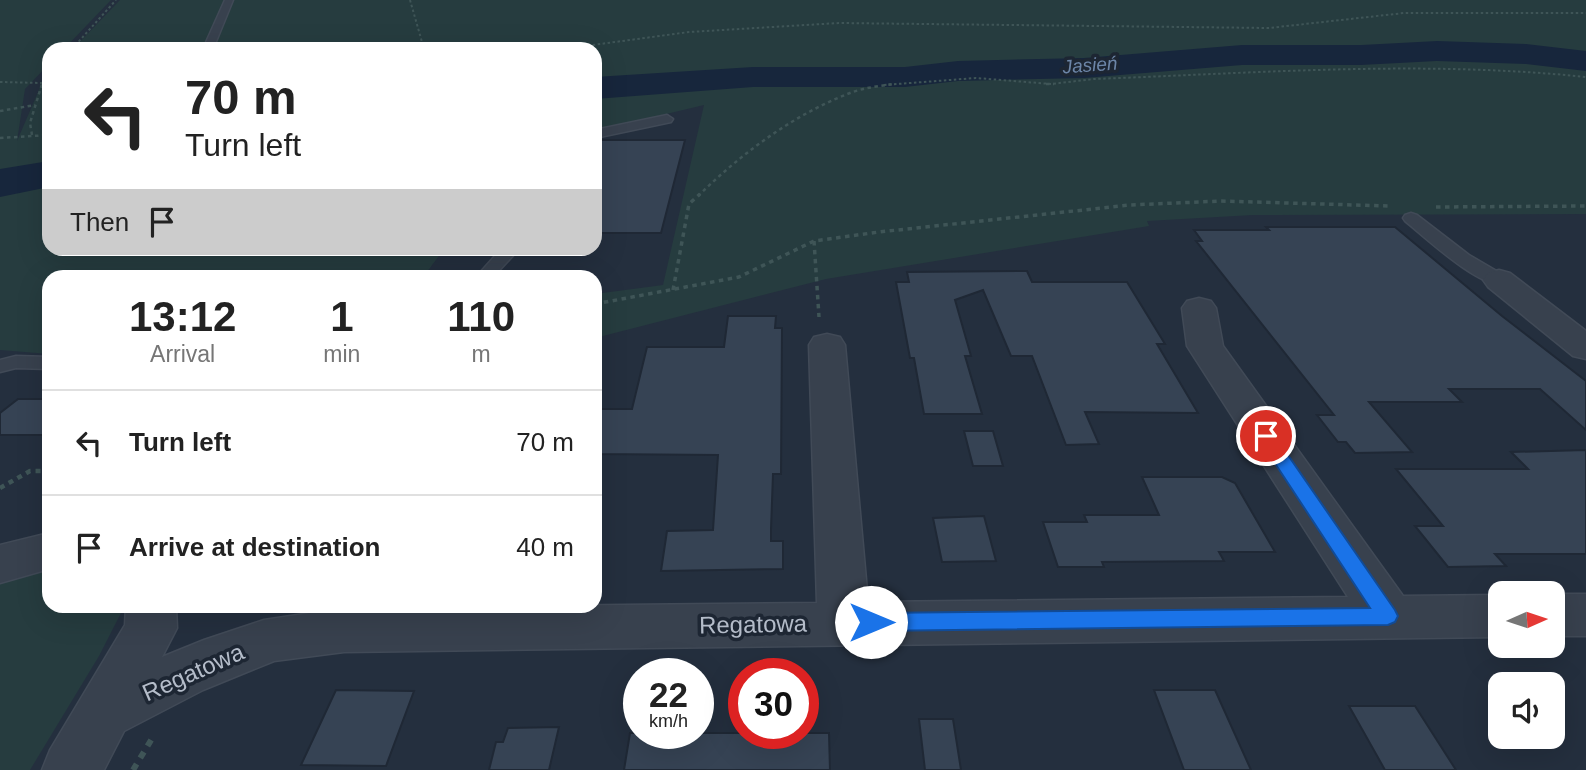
<!DOCTYPE html>
<meta charset="utf-8">
<style>
:root{--surface:#fff;--page:#f2f2f2;--text:#222;--muted:#767676;--line:#e0e0e0}
body{margin:0;font-family:Arial,sans-serif;background:var(--page);color:var(--text);height:100vh;display:flex;flex-direction:column;font-size:26px;white-space:nowrap}
*{box-sizing:border-box;margin:0}
p{font-size:23px;color:var(--muted)}
.icon{flex:none;width:38px;height:38px;fill:none;stroke:currentColor;stroke-width:2;stroke-linecap:round;stroke-linejoin:round}
.map{position:relative;flex:1;overflow:hidden}
.side{position:absolute;left:42px;top:270px;width:560px;height:343px;display:flex;flex-direction:column;background:var(--surface);border-radius:21px;box-shadow:0 7px 28px #0002}
.side>*{flex:none}
.banner{position:absolute;left:42px;top:42px;width:560px;height:214px;border-radius:21px;box-shadow:0 7px 28px #0002;background:#fff;color:var(--text);overflow:hidden}
.needle{width:46px;rotate:87deg}
.tools{position:absolute;left:1488px;top:581px;display:grid;gap:14px}
.tools a{display:grid;place-items:center;width:77px;height:77px;border-radius:14px;background:var(--surface);box-shadow:0 7px 28px #0002;font-size:35px}
.speed{position:absolute;left:623px;top:658px;display:flex;gap:14px;font-size:35px;font-weight:700;text-align:center}
.speed>*{display:grid;place-content:center;width:91px;height:91px;border-radius:50%;background:var(--surface);box-shadow:0 7px 28px #0002;line-height:1}
.speed small{font-size:18px;font-weight:400}
.speed .limit{border:10px solid #d22;background:#fff;color:#111}
.pin{position:absolute;display:grid;place-items:center;width:60px;height:60px;color:#fff;margin:-30px;border:4px solid #fff;border-radius:50%;box-shadow:0 2px 7px #0007}
.me{position:absolute;width:77px;margin:-38px;rotate:90deg;stroke-linejoin:round;filter:drop-shadow(0 0 5px #0008)}
.turn{display:flex;align-items:center;gap:24px;height:147px;padding:0 28px;font-size:32px}
.turn .icon{width:91px;height:91px;stroke-width:2.5}
.turn b{display:block;font-size:49px;line-height:60px}
.then{display:flex;align-items:center;height:66px;padding:0 28px;background:#0003;gap:14px;font-size:26px}
.eta{display:flex;justify-content:space-evenly;align-items:center;height:119px;text-align:center}
.eta b{font-size:42px;font-weight:800;line-height:49px}
ul{padding:0;list-style:none}
li{display:flex;align-items:center;gap:21px;height:105px;padding:0 28px;border-top:2px solid var(--line)}
li div{flex:1}
li b{display:block;font-size:26px}
li em{font-style:normal}
.map>svg:first-child{display:block}
.green{fill:#263c3f}
.lines{fill:none;stroke-linecap:round;stroke-linejoin:round}
.river{fill:#17263c;fill-rule:evenodd}
.building{fill:#364354;stroke:#1f2835;stroke-width:2}
.lane-casing{stroke:#414a57;stroke-width:3}
.street-casing{stroke:#414a57;stroke-width:3}
.path-far4{stroke:#3f5557;stroke-width:2;stroke-dasharray:2.5 2.5;stroke-linecap:butt}
.path-far3{stroke:#3f5557;stroke-width:2.5;stroke-dasharray:3.5 3.5;stroke-linecap:butt}
.path-far2{stroke:#3f5557;stroke-width:3.5;stroke-dasharray:4.5 4.5;stroke-linecap:butt}
.path-far1{stroke:#3f5557;stroke-width:4.5;stroke-dasharray:5 5;stroke-linecap:butt}
.path{stroke:#3f5557;stroke-width:6;stroke-dasharray:7 7;stroke-linecap:butt}
.lane{fill:#38414e;fill-rule:evenodd}
.street{fill:#38414e;fill-rule:evenodd}
.route{fill:#1a73e8;stroke:#114b97;stroke-width:2}
.labels{text-anchor:middle;dominant-baseline:central;stroke-width:7;stroke-linejoin:round;paint-order:stroke}
.far-water-label{font-size:19px;font-style:italic;fill:#6d86a8;stroke:#1d2633}
.near-street-label{font-size:24px;fill:#b4bcc9;stroke:#1d2633}
</style>
<div class="map">
<svg width="1586" height="770" viewBox="0 0 1586 770">
<rect width="100%" height="100%" fill="#242f3e"/>
<g class="green">
<polygon points="0,0 111,0 64,49 49,49 49,64 25,89 17,141 42,83 49,75 49,248 444,249 424,276 49,276 49,354 0,350"/>
<polygon points="120,0 1586,0 1586,214 1253,215 1147,221 1149,226 826,279 595,338 595,294 663,285 704,105 595,131 595,49 73,49"/>
<polygon points="49,569 49,606 122,606 122,611 99,656 30,770 0,770 0,582"/>
</g>
<g class="lines">
<g class="river">
<polygon points="1437,41 1526,44 1586,51 1586,71 1526,64 1437,61 1361,65 1242,65 1084,78 958,81 905,87 753,87 595,99 595,77 753,67 905,67 958,61 1084,58 1242,45 1361,45"/>
<polygon points="49,161 49,187 0,197 0,169"/>
</g>
</g>
<g class="building">
<polygon points="601,140 685,140 661,233 595,233 595,154"/>
<polygon points="1266,227 1395,227 1502,316 1586,381 1586,430 1540,389 1449,389 1462,402 1369,402 1412,452 1355,453 1346,442 1338,442 1317,415 1334,415 1196,241 1202,241 1194,230 1269,230"/>
<polygon points="1027,271 1032,282 1127,282 1165,344 1157,344 1198,413 1085,412 1099,444 1066,445 1032,356 1011,356 983,290 955,300 971,356 965,356 982,414 924,414 914,358 910,358 896,282 909,282 907,272"/>
<polygon points="728,316 776,316 775,328 782,328 781,474 773,474 771,529 771,541 783,541 783,569 661,571 667,531 713,530 718,455 595,454 595,409 632,409 647,347 724,347"/>
<polygon points="18,399 49,399 49,435 0,435 0,413"/>
<polygon points="964,431 993,431 1003,466 973,466"/>
<polygon points="1586,450 1586,554 1495,554 1506,566 1448,567 1415,526 1443,526 1396,469 1528,469 1511,452"/>
<polygon points="1142,477 1222,477 1235,483 1275,552 1219,552 1224,561 1102,562 1104,567 1058,567 1043,522 1087,522 1084,515 1159,515"/>
<polygon points="984,516 996,561 942,562 933,518"/>
<polygon points="336,690 414,691 386,766 301,765"/>
<polygon points="1154,690 1215,690 1251,770 1184,770"/>
<polygon points="1349,706 1415,706 1456,770 1385,770"/>
<polygon points="919,719 953,719 961,770 925,770"/>
<polygon points="559,727 549,770 489,770 496,742 503,742 508,728"/>
<polygon points="630,733 829,733 830,770 624,770"/>
</g>
<g class="lines">
<g class="lane-casing">
<g id="lane">
<polygon points="225,0 233,0 213,49 203,49"/>
<polygon points="667,115 673,119 671,122 595,138 595,130"/>
<path d="M1411 213 1417 215 1469 255 1505 276 1508 280 1505 284C1481 290 1425 237 1405 221L1403 218 1405 215Z"/>
<polygon points="502,248 520,248 494,276 477,276"/>
<polygon points="16,356 49,357 49,369 16,368 0,372 0,360"/>
</g>
</g>
<g class="street-casing">
<g id="street">
<polygon points="1499,270 1510,273 1586,331 1586,359 1573,356 1488,287 1483,280 1488,273"/>
<polygon points="1199,298 1211,301 1216,308 1223,346 1403,596 1500,595 1500,637 344,652 274,661 203,690 124,731 104,770 42,770 50,750 125,625 126,606 176,606 177,628 162,657 204,640 264,620 344,608 817,603 809,345 814,337 827,334 840,337 845,345 868,602 1348,597 1187,346 1182,308 1187,301"/>
<polygon points="49,533 49,569 0,583 0,545"/>
<rect x="1552" y="594" width="34" height="42"/>
</g>
</g>
<g class="path-far4">
<polyline points="410,0 424,49"/>
<polyline points="72,49 116,0"/>
<polyline points="563,49 689,32 839,23 1269,28 1404,13 1586,13"/>
<polyline points="0,82 42,83 41,85"/>
<polyline points="42,83 49,74"/>
<path d="M884 85 976 78 1051 84 1094 79C1259 73 1422 60 1586 77"/>
</g>
<g class="path-far3">
<polyline points="1046,84 1054,84"/>
<polyline points="0,111 35,105"/>
<polyline points="32,135 30,123 42,84"/>
<polyline points="0,138 49,135"/>
<path d="M698 196C742 153 793 115 850 93 863 88 879 86 893 84"/>
</g>
<g class="path-far2">
<polyline points="1436,207 1586,206"/>
<polyline points="814,241 819,317"/>
<polyline points="673,290 689,204 700,194"/>
<polyline points="595,304 739,277 814,241 879,232 1130,205 1221,201 1389,206"/>
</g>
<polyline class="path-far1" points="0,488 30,471 49,471"/>
<polyline class="path" points="133,770 153,737"/>
<use href="#lane" class="lane"/>
<use href="#street" class="street"/>
</g>
<polygon class="route" points="1266,431 1272,432 1395,610 1398,616 1395,622 1388,625 871,631 864,628 860,622 864,616 871,613 1370,608 1257,436"/>
<g class="labels">
<g class="far-water-label">
<text transform="translate(1090 65) rotate(-4)">Jasień</text>
</g>
<g class="near-street-label">
<text transform="translate(753 624) rotate(-1)">Regatowa</text>
<text transform="translate(193 672) rotate(-24)">Regatowa</text>
</g>
</g>
</svg>
<div class="tools">
<a><svg class="needle" viewBox="-14 -14 28 28"><path d="M0-13l5 13h-10z" fill="#e53935"/><path d="M0 13l5-13h-10z" fill="#767676"/></svg></a>
<a><svg class="icon" aria-label="sound" viewBox="0 0 24 24"><path d="M4 9h4l5-4v14l-5-4H4zM17 9q2 3 0 6"/></svg></a>
</div>
<div class="speed"><div>22<small>km/h</small></div><div class="limit">30</div></div>
<div class="pin" style="left:1266px;top:436px;background:#d93025"><svg class="icon" aria-label="arrive" viewBox="0 0 24 24"><path d="M6 21V4h12l-3 4 3 4H6"/></svg></div>
<svg class="me" style="left:871px;top:622px" viewBox="-20 -20 40 40"><circle r="19" fill="#fff"/><path d="M0-13L10 11 0 6-10 11z" fill="#1a73e8"/></svg>
<div class="banner">
<div class="turn"><svg class="icon" aria-label="left" viewBox="0 0 24 24"><path d="M17 20v-9H6M10 6l-5 5 5 5"/></svg><div><b>70 m</b>Turn left</div></div>
<div class="then">Then<svg class="icon" aria-label="arrive" viewBox="0 0 24 24"><path d="M6 21V4h12l-3 4 3 4H6"/></svg></div>
</div>
<section class="side">
<div class="eta">
<div><b>13:12</b><p>Arrival</p></div>
<div><b>1</b><p>min</p></div>
<div><b>110</b><p>m</p></div>
</div>
<ul>
<li><svg class="icon" aria-label="left" viewBox="0 0 24 24"><path d="M17 20v-9H6M10 6l-5 5 5 5"/></svg><div><b>Turn left</b></div><em>70 m</em></li>
<li><svg class="icon" aria-label="arrive" viewBox="0 0 24 24"><path d="M6 21V4h12l-3 4 3 4H6"/></svg><div><b>Arrive at destination</b></div><em>40 m</em></li>
</ul>
</section>
</div>
